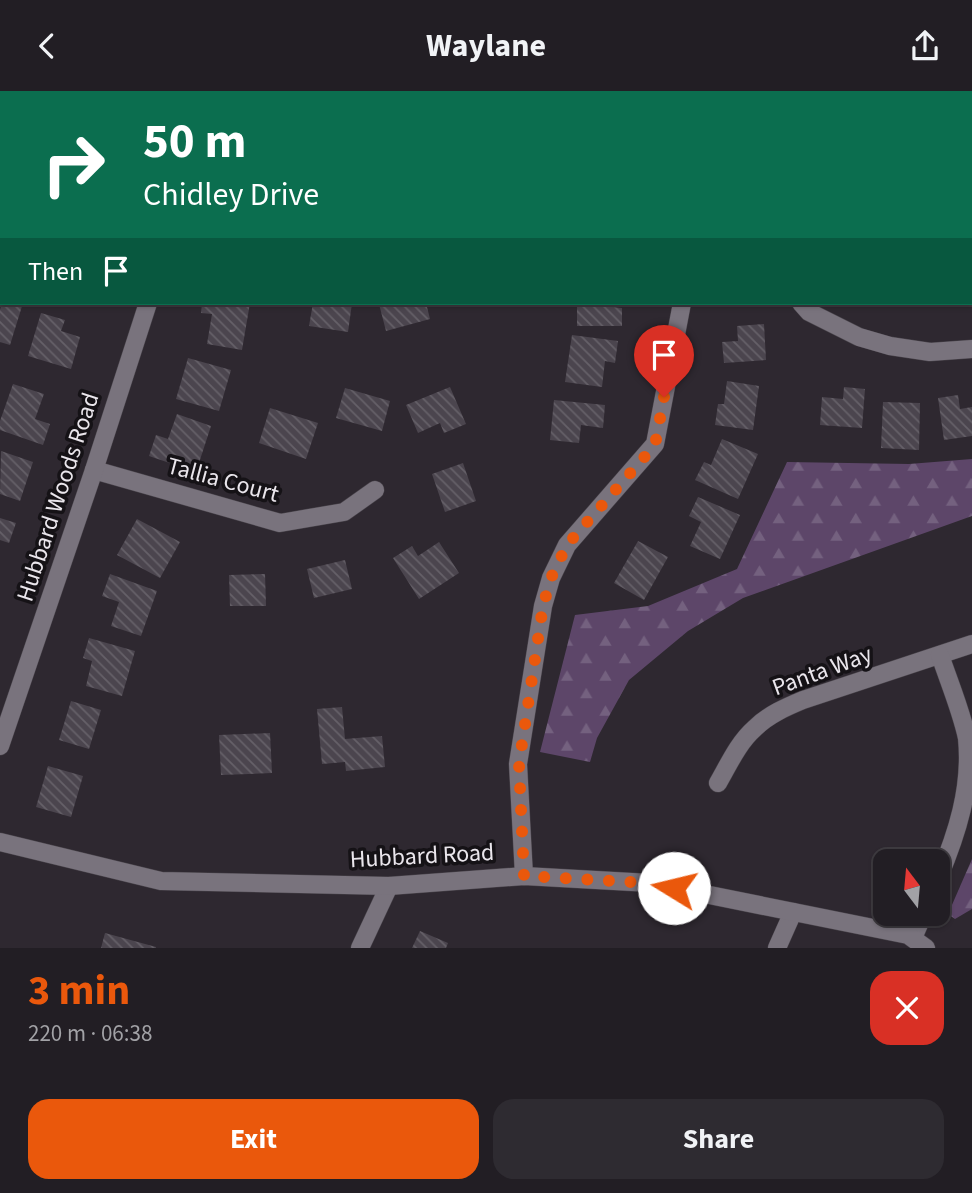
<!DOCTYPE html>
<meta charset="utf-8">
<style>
:root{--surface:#221e24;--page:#2e2b31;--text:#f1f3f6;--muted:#a2a2a6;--line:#3f3c41;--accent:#ea580c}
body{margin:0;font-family:"Source Sans 3",sans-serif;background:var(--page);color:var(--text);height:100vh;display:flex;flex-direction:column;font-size:26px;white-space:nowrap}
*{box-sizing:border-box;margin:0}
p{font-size:23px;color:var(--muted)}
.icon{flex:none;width:38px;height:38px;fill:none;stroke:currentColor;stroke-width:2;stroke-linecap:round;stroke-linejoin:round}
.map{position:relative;height:857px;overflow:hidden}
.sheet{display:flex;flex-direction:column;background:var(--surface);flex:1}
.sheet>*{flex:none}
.top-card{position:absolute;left:0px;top:0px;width:973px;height:214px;box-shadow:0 2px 5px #0004,0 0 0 2px var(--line);background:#0b6e4f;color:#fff;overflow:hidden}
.needle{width:46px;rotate:344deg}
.fabs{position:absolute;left:873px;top:758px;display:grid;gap:14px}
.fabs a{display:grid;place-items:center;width:77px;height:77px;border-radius:14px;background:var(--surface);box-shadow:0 2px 5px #0004,0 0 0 2px var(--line);font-size:35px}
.pin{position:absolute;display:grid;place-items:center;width:60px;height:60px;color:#fff;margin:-72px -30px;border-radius:50% 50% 50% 0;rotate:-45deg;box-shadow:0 0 7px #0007}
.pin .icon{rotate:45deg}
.me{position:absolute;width:77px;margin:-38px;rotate:279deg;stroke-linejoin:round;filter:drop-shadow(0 0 5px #0008)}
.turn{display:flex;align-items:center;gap:24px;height:147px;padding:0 28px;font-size:32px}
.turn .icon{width:91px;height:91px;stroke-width:2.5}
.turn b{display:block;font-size:49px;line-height:60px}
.then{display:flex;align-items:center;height:66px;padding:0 28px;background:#0003;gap:14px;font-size:26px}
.round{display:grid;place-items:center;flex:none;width:74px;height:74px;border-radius:21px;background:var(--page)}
.head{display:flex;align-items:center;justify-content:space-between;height:119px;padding:0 28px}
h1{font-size:42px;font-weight:700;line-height:52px;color:var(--accent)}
.action{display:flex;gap:14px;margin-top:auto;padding:14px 28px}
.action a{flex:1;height:80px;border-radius:21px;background:var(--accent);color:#fff;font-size:28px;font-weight:700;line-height:80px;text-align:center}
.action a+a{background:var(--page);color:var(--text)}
header{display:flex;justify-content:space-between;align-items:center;height:91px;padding:0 28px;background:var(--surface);font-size:32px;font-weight:700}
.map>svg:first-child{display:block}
.forest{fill:url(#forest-firs)}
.building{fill:url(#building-back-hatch)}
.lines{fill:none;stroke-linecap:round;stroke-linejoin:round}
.minor-casing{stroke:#49444b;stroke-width:19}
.secondary-casing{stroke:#49444b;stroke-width:19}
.minor{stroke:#79737d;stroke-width:18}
.secondary{stroke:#79737d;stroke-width:18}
.route{stroke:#ea580c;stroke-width:12;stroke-dasharray:0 21.6}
.labels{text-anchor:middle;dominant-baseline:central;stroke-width:7;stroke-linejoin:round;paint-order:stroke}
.street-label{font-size:24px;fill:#eae6ec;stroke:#151216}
</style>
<header><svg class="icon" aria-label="back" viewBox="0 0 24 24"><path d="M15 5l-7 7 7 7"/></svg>Waylane<svg class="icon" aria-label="share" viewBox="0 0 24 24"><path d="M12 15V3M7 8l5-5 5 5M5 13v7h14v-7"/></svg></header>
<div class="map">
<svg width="972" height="857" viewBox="0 0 972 857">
<defs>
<pattern id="forest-firs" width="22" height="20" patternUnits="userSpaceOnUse" patternTransform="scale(1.75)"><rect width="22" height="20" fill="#5d4669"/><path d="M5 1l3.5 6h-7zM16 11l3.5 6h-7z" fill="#74617f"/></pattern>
<pattern id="building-back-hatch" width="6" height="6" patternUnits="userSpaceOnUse" patternTransform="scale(1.75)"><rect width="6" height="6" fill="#4b454e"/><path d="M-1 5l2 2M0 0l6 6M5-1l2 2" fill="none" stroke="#656068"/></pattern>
</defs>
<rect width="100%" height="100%" fill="#2e2830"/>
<g class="forest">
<polygon points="972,368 972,425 743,507 688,540 629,589 597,647 590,671 540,661 575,524 648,515 737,478 787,371 909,373"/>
<polygon points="972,768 972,818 955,828 948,823"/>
</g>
<g class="building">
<polygon points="2,212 23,212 10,254 0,251 0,219"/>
<polygon points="202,212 250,212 242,259 207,253 212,223 201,222"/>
<polygon points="313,212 352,212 348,241 309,235"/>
<polygon points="383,212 426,212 430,228 386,240 379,213"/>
<polygon points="577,212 612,212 612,216 622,217 622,235 577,235"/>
<polygon points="41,222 65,229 61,240 80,246 71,278 28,265"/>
<polygon points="764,233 766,269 724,272 722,251 738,250 737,235"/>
<polygon points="572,244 618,250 615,272 605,270 602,296 565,291"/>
<polygon points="188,267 231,279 219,320 176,308"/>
<polygon points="727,290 759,295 753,339 715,334 718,313 724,313"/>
<polygon points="13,293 44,303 35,328 50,333 43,354 0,339 0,330"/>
<polygon points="450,296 466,333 444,342 440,332 418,342 406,314"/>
<polygon points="844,296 865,298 862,337 820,334 822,306 843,308"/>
<polygon points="345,297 390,310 382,340 336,327"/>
<polygon points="958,304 960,318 972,316 972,345 944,349 938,307"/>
<polygon points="554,309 605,314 603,337 581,334 579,352 550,349"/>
<polygon points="883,311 920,312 919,359 881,357"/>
<polygon points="270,317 318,332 306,368 259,352"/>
<polygon points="177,323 211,335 196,381 149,365 156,344 168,348"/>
<polygon points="722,348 758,363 738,408 695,389 704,371 711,374"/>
<polygon points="1,360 33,371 20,410 0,403"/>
<polygon points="463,372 476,410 445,421 432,383"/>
<polygon points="698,406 740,424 720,468 690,455 701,431 689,425"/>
<polygon points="0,427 16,432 9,452 0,449"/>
<polygon points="137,428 180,451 160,487 117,464"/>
<polygon points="638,450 668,466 644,509 614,492"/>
<polygon points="439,451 459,482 419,508 393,467 412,455 418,465"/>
<polygon points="345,469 352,498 314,507 307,478"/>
<polygon points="110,483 157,500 141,545 111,535 119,511 102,505"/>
<polygon points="265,483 266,515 230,515 229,484"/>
<polygon points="89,547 135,560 122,605 86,595 92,570 83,567"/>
<polygon points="71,610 101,619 89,658 59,649"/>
<polygon points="342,616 345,648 382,645 385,676 346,680 345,671 322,673 317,618"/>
<polygon points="270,642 272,682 221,684 219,644"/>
<polygon points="48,675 83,685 71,726 36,716"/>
<polygon points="420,840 448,852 446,857 412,857"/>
<polygon points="105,842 156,856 156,857 101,857"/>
</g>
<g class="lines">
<g class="minor-casing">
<g id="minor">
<polyline points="710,0 710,2"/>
<polyline points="219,2 219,0"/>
<polyline points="801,212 809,221 859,246 890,255 930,261 972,258"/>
<polyline points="94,379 280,432 344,421 375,399"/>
<polyline points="0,655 94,379 148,212"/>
<path d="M718 692C729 673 738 652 755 637 768 624 786 616 803 609L972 553"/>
<polyline points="524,785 518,673 543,515 551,487 567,454 655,353 682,212"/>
<path d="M938 788C957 743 972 697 967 647 961 619 949 591 940 564"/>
<polyline points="913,847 924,822"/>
<polyline points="360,857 389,795"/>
<polyline points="777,857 793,821"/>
</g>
</g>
<g class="secondary-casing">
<polyline id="secondary" points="0,751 161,790 389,795 524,785 650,792 908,844 926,857"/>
</g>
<use href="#minor" class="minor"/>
<use href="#secondary" class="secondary"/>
</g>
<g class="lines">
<polyline class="route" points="664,306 655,354 567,454 551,487 543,515 519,673 524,785 650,792 674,797"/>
</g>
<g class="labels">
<g class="street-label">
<text transform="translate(223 389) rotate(15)">Tallia Court</text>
<text transform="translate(58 406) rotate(-72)">Hubbard Woods Road</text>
<text transform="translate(822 580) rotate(-20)">Panta Way</text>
<text transform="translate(422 765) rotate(-3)">Hubbard Road</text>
</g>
</g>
</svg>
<div class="fabs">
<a><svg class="needle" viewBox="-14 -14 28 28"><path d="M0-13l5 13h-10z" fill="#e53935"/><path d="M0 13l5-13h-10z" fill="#a2a2a6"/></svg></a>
</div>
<div class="pin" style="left:664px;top:306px;background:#d93025"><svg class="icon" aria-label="arrive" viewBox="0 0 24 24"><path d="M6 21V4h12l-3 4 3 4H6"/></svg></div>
<svg class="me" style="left:674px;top:797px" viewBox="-20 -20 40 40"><circle r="19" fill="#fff"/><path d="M0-13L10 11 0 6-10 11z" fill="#ea580c"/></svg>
<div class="top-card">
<div class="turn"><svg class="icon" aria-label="right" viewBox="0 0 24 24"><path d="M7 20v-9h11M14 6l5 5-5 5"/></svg><div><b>50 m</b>Chidley Drive</div></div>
<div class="then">Then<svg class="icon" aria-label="arrive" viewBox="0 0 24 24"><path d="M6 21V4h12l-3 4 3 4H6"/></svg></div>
</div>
</div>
<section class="sheet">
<div class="head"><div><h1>3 min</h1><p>220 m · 06:38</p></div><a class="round" style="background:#d93025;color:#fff"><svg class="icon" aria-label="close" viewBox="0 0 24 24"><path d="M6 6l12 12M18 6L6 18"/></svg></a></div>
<div class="action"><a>Exit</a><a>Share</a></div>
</section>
